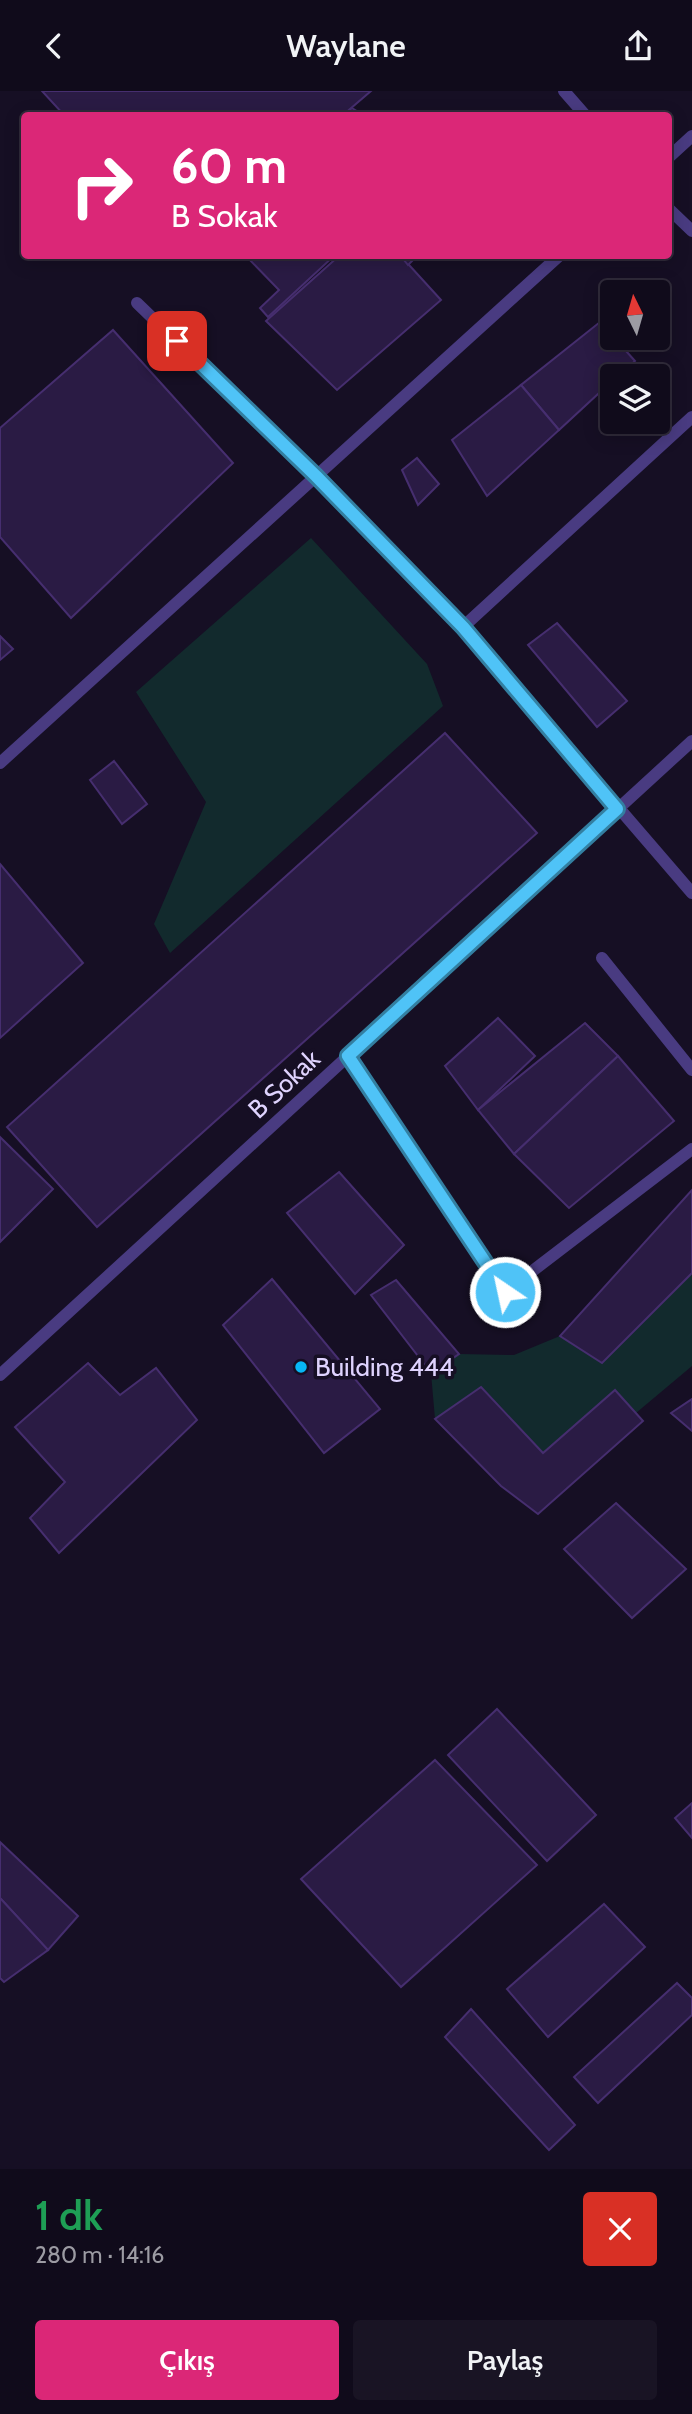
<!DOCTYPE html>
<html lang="tr">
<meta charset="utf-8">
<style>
:root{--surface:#100b1b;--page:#191424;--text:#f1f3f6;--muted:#9c9ba3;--line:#302b3a;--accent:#db2777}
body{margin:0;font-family:Cabin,sans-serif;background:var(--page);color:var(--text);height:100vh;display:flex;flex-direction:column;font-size:26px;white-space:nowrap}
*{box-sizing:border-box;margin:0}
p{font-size:23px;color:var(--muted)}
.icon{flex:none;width:38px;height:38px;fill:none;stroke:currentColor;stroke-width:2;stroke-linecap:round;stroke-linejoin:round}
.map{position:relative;height:2078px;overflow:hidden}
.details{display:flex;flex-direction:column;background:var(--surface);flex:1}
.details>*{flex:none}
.top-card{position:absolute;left:21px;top:21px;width:651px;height:147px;border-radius:7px;box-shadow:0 4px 18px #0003,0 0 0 2px var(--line);background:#db2777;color:#fff;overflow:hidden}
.needle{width:46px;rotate:355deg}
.buttons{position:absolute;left:600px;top:189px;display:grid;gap:14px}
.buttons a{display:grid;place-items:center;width:70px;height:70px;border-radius:7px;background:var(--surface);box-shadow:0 4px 18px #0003,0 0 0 2px var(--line);font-size:35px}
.pin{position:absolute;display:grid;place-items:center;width:60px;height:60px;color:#fff;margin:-30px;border-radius:14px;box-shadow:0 4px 10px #0006}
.me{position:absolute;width:77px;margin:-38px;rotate:326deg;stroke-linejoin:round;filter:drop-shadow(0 0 5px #0008)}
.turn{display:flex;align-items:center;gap:24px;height:147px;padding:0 35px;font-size:32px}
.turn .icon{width:91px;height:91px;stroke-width:2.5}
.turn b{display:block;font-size:49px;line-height:60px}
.round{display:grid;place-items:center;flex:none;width:74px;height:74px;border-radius:7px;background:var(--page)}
.overview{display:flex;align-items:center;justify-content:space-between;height:119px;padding:0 35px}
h1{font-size:42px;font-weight:600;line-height:52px;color:#1e9e55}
.action{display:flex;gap:14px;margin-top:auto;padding:14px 35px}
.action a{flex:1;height:80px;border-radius:7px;background:var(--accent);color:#fff;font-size:28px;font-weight:600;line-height:80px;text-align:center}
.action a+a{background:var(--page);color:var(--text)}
header{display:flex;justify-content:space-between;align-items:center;height:91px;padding:0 35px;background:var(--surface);font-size:32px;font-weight:600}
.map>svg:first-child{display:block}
.green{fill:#122a2d}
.building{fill:#2a1b44;stroke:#462e6f;stroke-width:2}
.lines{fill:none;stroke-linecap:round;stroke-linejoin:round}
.service{stroke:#493b81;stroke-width:12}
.route-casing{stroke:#337fa1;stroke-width:18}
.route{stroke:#4fc3f7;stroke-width:12}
.poi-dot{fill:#07b7f5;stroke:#160f24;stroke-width:2.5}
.labels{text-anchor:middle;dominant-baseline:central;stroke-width:7;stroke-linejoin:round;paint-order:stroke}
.street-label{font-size:26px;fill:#dfd3fe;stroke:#160f24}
.poi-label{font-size:26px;fill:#dfd3fe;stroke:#160f24;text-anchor:start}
</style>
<header><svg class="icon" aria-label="back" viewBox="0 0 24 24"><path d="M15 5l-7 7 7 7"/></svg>Waylane<svg class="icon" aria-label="share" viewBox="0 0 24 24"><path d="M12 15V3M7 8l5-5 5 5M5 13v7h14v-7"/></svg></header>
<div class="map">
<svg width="692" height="2078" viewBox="0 0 692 2078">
<rect width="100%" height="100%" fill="#160f24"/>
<g class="green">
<polygon points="311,447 427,573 443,615 170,862 154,833 206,711 136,601"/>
<polygon points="692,1182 692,1275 636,1322 543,1362 482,1296 435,1328 431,1282 459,1263 514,1264 560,1245 602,1271"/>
</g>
<g class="building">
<polygon points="42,0 371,0 343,24 64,24"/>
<polygon points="352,17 363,24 343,24"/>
<polygon points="245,164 335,164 268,226 260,217 279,199"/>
<polygon points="340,164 400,164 441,209 337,299 266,230"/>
<polygon points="400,164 418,164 408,174"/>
<polygon points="600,231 635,270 618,285 612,285 612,290 559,339 521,294"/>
<polygon points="113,239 233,372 71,527 0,446 0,337"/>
<polygon points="521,294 559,339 487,405 452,349"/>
<polygon points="417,367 439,393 418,414 402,379"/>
<polygon points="557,532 627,610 597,636 528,554"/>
<polygon points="0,545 13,558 0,569"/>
<polygon points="445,642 537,742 97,1136 7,1036"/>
<polygon points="114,670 147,713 122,733 90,689"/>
<polygon points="0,773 83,872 0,947"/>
<polygon points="498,927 535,965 478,1019 445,975"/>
<polygon points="585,932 618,965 514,1063 478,1019"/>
<polygon points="618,965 674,1030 569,1117 514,1063"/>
<polygon points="0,1046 53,1098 0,1151"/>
<polygon points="339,1081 404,1154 355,1203 287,1122"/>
<polygon points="692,1099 692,1182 602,1272 560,1245"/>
<polygon points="272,1188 380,1318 324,1362 223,1234"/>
<polygon points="396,1189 459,1263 431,1282 371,1204"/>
<polygon points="88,1272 120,1304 156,1277 197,1329 59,1462 30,1427 65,1391 15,1336"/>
<polygon points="481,1296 543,1362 615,1299 643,1330 538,1423 501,1395 435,1328"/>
<polygon points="692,1308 692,1340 671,1322"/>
<polygon points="616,1412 686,1478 632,1527 564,1458"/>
<polygon points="497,1618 596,1724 547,1770 448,1664"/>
<polygon points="435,1669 537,1774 401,1896 301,1788"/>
<polygon points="692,1712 692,1747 675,1727"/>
<polygon points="0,1751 78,1825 48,1859 0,1807"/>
<polygon points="0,1807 48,1859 4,1891 0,1887"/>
<polygon points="604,1813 645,1856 548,1946 507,1898"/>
<polygon points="677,1892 692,1907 692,1924 598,2012 574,1986"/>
<polygon points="471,1918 575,2034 549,2059 445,1946"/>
</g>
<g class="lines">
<g class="service">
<polyline points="564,0 585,24"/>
<polyline points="668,67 692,45"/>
<polyline points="668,117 692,140"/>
<polyline points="137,212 316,385 463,536 692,802"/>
<polyline points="463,536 692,326"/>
<polyline points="0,672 560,164"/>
<polyline points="602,867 692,979"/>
<polyline points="347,965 505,1201 692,1058"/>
<polyline points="0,1284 692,650"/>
</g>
</g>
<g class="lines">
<g class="route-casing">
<polyline id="route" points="177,250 316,385 463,536 617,718 348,965 505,1201"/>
</g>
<use href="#route" class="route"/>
</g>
<circle class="poi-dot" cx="301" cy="1276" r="7"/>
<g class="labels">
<g class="street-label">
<text transform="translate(284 993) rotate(-43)">B Sokak</text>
</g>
<g class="poi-label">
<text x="315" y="1276">Building 444</text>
</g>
</g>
</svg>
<div class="buttons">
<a><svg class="needle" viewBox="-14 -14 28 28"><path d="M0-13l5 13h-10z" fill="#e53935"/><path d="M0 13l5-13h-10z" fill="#9c9ba3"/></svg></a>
<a><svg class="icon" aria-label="layers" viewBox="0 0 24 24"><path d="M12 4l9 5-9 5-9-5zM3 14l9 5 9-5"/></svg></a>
</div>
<div class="pin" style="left:177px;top:250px;background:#d93025"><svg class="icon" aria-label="arrive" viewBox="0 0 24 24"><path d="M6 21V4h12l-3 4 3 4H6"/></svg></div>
<svg class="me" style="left:505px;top:1201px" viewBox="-20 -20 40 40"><circle r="17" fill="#4fc3f7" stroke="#fff" stroke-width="3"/><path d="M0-11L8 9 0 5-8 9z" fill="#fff"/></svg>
<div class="top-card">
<div class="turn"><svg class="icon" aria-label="right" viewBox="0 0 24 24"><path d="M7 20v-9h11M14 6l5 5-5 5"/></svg><div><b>60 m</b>B Sokak</div></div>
</div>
</div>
<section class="details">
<div class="overview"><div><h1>1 dk</h1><p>280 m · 14:16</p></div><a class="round" style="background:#d93025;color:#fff"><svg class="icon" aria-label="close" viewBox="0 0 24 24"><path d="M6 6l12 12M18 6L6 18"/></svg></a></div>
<div class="action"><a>Çıkış</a><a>Paylaş</a></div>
</section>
